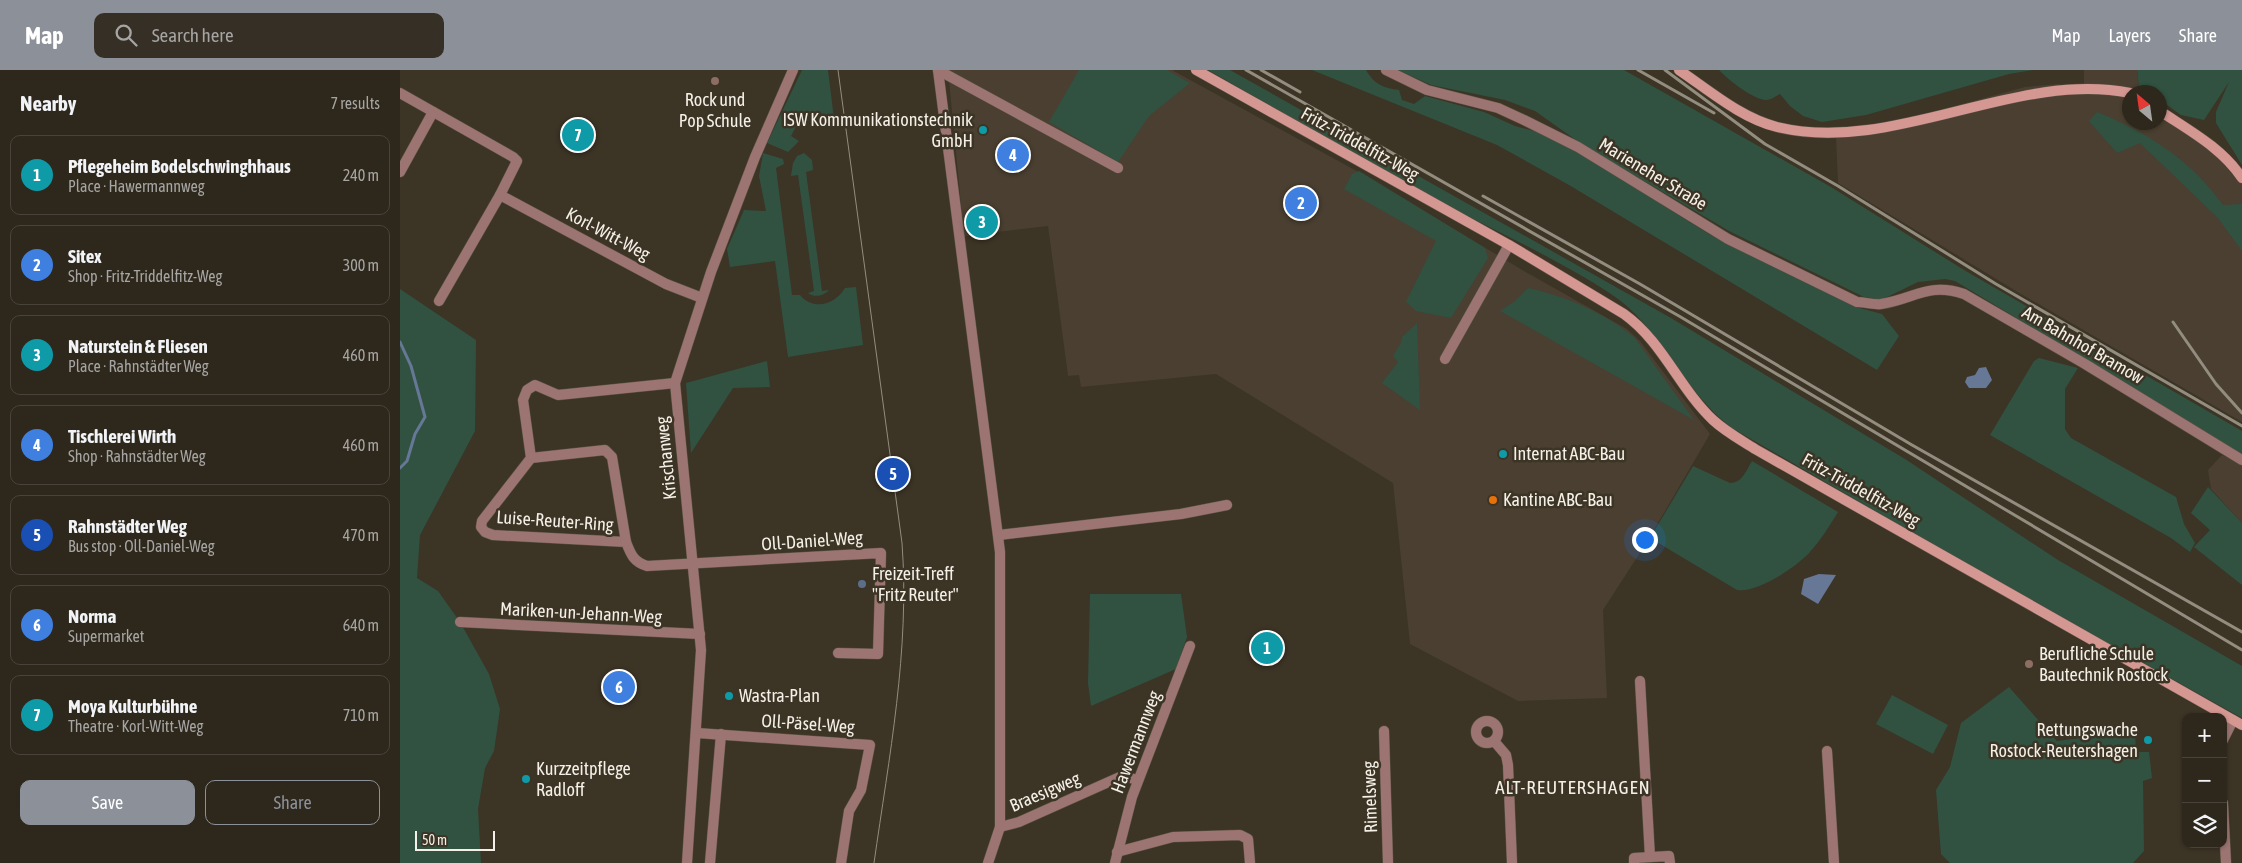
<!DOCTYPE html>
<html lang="en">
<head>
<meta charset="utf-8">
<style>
  body { margin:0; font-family:"Asap Condensed",sans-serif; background:#352f25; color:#f1f3f6 }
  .controls { position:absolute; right:15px; bottom:15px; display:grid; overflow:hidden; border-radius:10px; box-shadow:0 1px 4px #0004 }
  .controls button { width:45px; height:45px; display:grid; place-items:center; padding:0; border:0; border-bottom:1px solid #48443b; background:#2d271c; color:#f1f3f6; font:25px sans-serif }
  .compass { position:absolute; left:1722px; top:15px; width:45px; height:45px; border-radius:50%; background:#2d271c; box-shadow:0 1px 4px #0004; rotate:331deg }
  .scale { position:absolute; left:15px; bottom:12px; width:80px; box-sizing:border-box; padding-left:5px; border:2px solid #f5f0e7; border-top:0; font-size:14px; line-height:18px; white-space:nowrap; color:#f5f0e7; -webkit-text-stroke:4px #3c3425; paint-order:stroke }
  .you { position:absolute; left:1244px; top:469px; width:18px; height:18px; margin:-12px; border:4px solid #fff; border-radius:50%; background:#1a73e8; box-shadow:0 0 0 8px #1a73e833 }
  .badge { display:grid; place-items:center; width:32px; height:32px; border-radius:50%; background:#8c9099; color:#fff; font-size:16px; font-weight:700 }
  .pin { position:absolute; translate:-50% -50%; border:2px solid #fff; box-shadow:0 1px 5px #0006 }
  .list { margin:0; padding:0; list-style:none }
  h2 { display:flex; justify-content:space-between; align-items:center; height:65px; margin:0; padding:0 20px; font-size:21px }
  h2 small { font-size:16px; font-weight:400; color:#a7a5a3 }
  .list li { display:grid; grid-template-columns:32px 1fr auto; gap:15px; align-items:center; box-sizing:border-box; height:80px; margin:0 10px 10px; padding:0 10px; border:1px solid #48443b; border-radius:10px }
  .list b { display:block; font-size:19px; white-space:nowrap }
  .list p { margin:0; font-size:16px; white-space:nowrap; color:#a7a5a3 }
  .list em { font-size:16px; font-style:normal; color:#a7a5a3 }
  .actions { display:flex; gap:10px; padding:15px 20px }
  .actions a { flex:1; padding:11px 0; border:1px solid #8c9099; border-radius:10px; text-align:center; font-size:18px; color:#8c9099 }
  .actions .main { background:#8c9099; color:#fff }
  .icon { flex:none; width:28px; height:28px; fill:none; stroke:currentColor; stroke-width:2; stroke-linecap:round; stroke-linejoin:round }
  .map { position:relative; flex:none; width:1842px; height:793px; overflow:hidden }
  header { display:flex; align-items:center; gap:30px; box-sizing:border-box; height:70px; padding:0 25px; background:#8c9099; color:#fff }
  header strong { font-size:24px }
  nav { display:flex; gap:28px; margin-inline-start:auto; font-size:18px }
  .search { width:350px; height:45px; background:#352f25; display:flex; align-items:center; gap:12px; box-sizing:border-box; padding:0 18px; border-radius:10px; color:#a7a5a3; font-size:19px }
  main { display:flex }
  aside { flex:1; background:#2d271c }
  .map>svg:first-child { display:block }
</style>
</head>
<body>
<header>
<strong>Map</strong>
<div class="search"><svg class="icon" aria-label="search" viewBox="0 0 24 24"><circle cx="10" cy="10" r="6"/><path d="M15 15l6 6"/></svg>Search here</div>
<nav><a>Map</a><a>Layers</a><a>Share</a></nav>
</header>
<main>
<aside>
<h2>Nearby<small>7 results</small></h2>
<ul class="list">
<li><span class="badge" style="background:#0f9aa8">1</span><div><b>Pflegeheim Bodelschwinghhaus</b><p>Place · Hawermannweg</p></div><em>240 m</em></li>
<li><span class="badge" style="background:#3f7fe0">2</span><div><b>Sitex</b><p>Shop · Fritz-Triddelfitz-Weg</p></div><em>300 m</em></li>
<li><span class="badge" style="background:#0f9aa8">3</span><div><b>Naturstein &amp; Fliesen</b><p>Place · Rahnstädter Weg</p></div><em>460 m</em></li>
<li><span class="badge" style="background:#3f7fe0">4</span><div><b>Tischlerei Wirth</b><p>Shop · Rahnstädter Weg</p></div><em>460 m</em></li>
<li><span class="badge" style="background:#1a4fb4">5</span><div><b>Rahnstädter Weg</b><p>Bus stop · Oll-Daniel-Weg</p></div><em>470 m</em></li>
<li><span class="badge" style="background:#3f7fe0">6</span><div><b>Norma</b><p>Supermarket</p></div><em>640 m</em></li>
<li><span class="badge" style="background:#0f9aa8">7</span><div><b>Moya Kulturbühne</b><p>Theatre · Korl-Witt-Weg</p></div><em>710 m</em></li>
</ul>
<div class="actions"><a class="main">Save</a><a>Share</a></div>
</aside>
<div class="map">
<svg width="1842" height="793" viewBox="0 0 1842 793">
  <rect width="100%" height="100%" fill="#3c3425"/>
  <!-- commercial -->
  <g fill="#4a3f30">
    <polygon points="548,0 772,0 964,105 1124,201 1227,259 1240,271 1310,364 1247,472 1203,540 1207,628 1118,631 1010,574 993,413 816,304 681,317 679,305 668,306 648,156 564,166"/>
    <polygon points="1684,0 1737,0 1739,16 1736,22 1730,22 1730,52 1760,52 1760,41 1810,74 1842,108 1842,352 1616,221 1438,113 1436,68 1625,17 1658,14 1684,20"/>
    <polygon points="1822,385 1842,394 1842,453 1811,419 1808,400"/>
  </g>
  <!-- green -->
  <g fill="#315241">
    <polygon points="402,0 428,0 434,49 422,49 419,43 411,44 409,51 405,54 399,51 391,66 399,71 388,82 367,73"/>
    <polygon points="679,0 767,0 790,13 749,46 718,92 649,52"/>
    <path d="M808 0H830L1271 248 1505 389 1658 490 1842 596V648L1586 505 1332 358C1282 321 1262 256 1208 222 1157 189 1096 161 1042 133 962 91 886 44 808 0Z"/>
    <path d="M912 0H966C974 14 983 18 999 20L1002 30 1014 34 1025 26 1084 42 1115 56 1134 61 1174 80 1309 164 1348 182 1456 237 1482 244 1499 266 1477 300 1169 115 1097 75Z"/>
    <polygon points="998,0 1224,0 1431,117 1564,200 1842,361 1842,384 1555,211 1545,209 1518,212 1481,230 1464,227 1329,161 1183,75 1135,41 1105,30 1031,15"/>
    <path d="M1319 0H1633L1609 4 1466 45 1422 52 1403 46 1390 36 1380 24C1376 26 1371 30 1366 30 1354 30 1327 9 1319 0Z"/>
    <polygon points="1737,0 1842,0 1842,95 1816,53 1816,42 1829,12 1804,50 1781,45 1760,30 1760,22 1748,22 1739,16"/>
    <path d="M1697 42C1747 62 1792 91 1823 135L1842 134V181L1818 148 1740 73 1717 83 1689 51Z"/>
    <path d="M363 83 383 89 384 94 376 98 392 225H400C413 241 435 235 445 218L456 217 463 275 388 287 375 191 330 197 327 179 344 140 366 141 359 106Z"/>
    <path d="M404 83 412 90 413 100 406 102 422 221 429 220C424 226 415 228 408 223L414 221 398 105 391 106 393 93 397 86Z"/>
    <polygon points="959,101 1085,178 1088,188 1051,248 1016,241 1006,232 1036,171 944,119 952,104"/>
    <path d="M1128 218C1165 226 1206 243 1235 268L1294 350 1100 241 1115 231Z"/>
    <polygon points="0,219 76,270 75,361 20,465 17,508 38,521 60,552 89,604 100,639 94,681 85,698 78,739 81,793 0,793"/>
    <polygon points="1017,253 1020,340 982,313 998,292 993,286 1001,273 1002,267"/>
    <polygon points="1639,288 1678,298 1665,319 1665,359 1671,368 1776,427 1784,454 1795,473 1790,482 1771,468 1590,365 1634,291"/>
    <polygon points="367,291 370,317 333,318 291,383 286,313"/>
    <path d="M1352 391 1438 442C1429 457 1420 471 1409 483 1395 498 1357 523 1337 520L1250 468 1293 396 1330 413C1342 413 1346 401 1352 391Z"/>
    <polygon points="1808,417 1842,453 1842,515 1794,477 1810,460 1791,443"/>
    <polygon points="690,524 781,524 787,567 776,599 691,636 688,613"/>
    <polygon points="1609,617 1657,671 1735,661 1736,682 1749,682 1752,708 1743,711 1744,781 1733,793 1550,793 1541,784 1536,720 1550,697 1561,653"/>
    <polygon points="1492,625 1548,655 1533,684 1476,654"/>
  </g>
  <!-- water -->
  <g fill="#677796">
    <polygon points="1586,297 1592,310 1586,318 1569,318 1565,312 1567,307 1575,305 1579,298"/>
    <polygon points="1419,504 1436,505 1418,534 1401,524 1404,509"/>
  </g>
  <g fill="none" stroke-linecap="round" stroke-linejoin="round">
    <!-- stream -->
    <polyline stroke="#677796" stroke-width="3" points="0,272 11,296 25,347 15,364 7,391 0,398"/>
    <!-- street casing -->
    <g stroke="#5a5244" stroke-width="11">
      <g id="street">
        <polyline points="538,0 600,482 600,757 588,793"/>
        <polyline points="538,0 718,98"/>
        <path d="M986 0 1027 20 1098 38 1124 50 1178 77 1328 169 1457 232C1465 232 1473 235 1481 234 1514 229 1528 212 1564 224L1685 294 1842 390"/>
        <polyline points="0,23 113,87 117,91 100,125 266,214 302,228"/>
        <polyline points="0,102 33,42"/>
        <polyline points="39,231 100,125"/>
        <polyline points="1045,289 1109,175"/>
        <path d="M275 313 158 325 135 315 127 320 123 330 131 388 82 451 81 457 85 462 93 465 226 472C231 485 234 492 247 496L481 483 478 584 438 583"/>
        <polyline points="131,388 205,380 212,387 226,472"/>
        <polyline points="599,465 781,444 827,435"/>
        <polyline points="60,552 300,564"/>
        <polyline points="1240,611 1250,787"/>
        <circle cx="1087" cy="662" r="11"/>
        <polyline points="984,661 988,793"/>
        <polyline points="297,663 470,675 461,720 449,741 441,793"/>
        <polyline points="1823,670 1833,650"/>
        <polyline points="1094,671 1106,685 1108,695 1112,793"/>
        <polyline points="1427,681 1434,793"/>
        <polyline points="1823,733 1826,793"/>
        <polyline points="600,757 619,752 722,706 738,710"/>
        <polyline points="717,782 773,767 840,765 848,769 850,793"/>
        <polyline points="287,793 301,580 275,313 311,202 355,87 393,0"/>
        <polyline points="310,793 321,664"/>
        <polyline points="715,793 732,727 790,576"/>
        <polyline points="1234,793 1234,788 1269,786 1270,793"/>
      </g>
    </g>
    <!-- secondary casing -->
    <g stroke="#5a5244" stroke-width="11">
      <g id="secondary">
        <path d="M796 0 1109 175 1224 244C1263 272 1279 318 1313 350 1326 362 1341 370 1355 379L1842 655"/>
        <path d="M1279 0C1310 21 1341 48 1377 57 1494 85 1615 0 1730 23"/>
        <path d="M1760 41C1790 61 1822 78 1842 108"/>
      </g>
    </g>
    <!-- street -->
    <use href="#street" stroke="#9c7471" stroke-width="10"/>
    <!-- secondary -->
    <use href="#secondary" stroke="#d59792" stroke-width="10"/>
    <!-- tram -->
    <path stroke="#938d80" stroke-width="1" d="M438 0 502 473C510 580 489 687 474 793"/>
    <!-- rail -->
    <g stroke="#938d80" stroke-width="3">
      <polyline points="846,0 1279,246 1842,580"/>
      <polyline points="861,0 900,22"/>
      <polyline points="1238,0 1314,43"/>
      <polyline points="1265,0 1365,74 1438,116 1596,214 1842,356"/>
      <polyline points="1083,126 1240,214 1512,375 1842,562"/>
      <polyline points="1773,252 1816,314 1842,343"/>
    </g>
  </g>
  <!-- markers -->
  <g fill="#8d6e63" stroke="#3c3425" stroke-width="2">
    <circle cx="315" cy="11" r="5"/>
    <circle cx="1629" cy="594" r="5"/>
  </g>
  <g fill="#0f9aa8" stroke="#3c3425" stroke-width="2">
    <circle cx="583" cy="60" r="5"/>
    <circle cx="1103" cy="384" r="5"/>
    <circle cx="329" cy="626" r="5"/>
    <circle cx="1748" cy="670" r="5"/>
    <circle cx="126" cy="709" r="5"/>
  </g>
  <circle fill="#e8710a" stroke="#3c3425" stroke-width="2" cx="1093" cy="430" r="5"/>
  <circle fill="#5c6f8a" stroke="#3c3425" stroke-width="2" cx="462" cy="514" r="5"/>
  <g text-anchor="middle" stroke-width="5" stroke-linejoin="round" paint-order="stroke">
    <!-- poi labels -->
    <g font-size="18" fill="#f5f0e7" stroke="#3c3425" text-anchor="start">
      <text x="315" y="36" text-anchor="middle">Rock und<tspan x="315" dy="21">Pop Schule</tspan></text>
      <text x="573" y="56" text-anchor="end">ISW Kommunikationstechnik<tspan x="573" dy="21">GmbH</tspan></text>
      <text x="1113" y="390">Internat ABC-Bau</text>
      <text x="1103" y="436">Kantine ABC-Bau</text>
      <text x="472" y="510">Freizeit-Treff<tspan x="472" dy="21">"Fritz Reuter"</tspan></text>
      <text x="1639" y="590">Berufliche Schule<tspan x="1639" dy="21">Bautechnik Rostock</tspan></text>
      <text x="339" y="632">Wastra-Plan</text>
      <text x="1738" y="666" text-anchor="end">Rettungswache<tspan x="1738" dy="21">Rostock-Reutershagen</tspan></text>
      <text x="136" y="705">Kurzzeitpflege<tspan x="136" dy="21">Radloff</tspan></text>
    </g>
    <!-- street labels -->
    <g font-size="18" fill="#f5f0e7" stroke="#3c3425">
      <text transform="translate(960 74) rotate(29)" y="6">Fritz-Triddelfitz-Weg</text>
      <text transform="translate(1253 104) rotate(31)" y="6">Marieneher Straße</text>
      <text transform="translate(208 164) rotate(28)" y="6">Korl-Witt-Weg</text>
      <text transform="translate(1683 275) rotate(30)" y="6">Am Bahnhof Bramow</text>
      <text transform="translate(266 388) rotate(-96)" y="6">Krischanweg</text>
      <text transform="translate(1461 420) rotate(29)" y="6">Fritz-Triddelfitz-Weg</text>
      <text transform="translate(155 451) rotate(4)" y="6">Luise-Reuter-Ring</text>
      <text transform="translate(412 471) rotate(-4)" y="6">Oll-Daniel-Weg</text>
      <text transform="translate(181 543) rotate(3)" y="6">Mariken-un-Jehann-Weg</text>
      <text transform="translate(408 654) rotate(4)" y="6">Oll-Päsel-Weg</text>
      <text transform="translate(736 672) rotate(-69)" y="6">Hawermannweg</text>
      <text transform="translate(645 722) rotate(-23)" y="6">Braesigweg</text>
      <text transform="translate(970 727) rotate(-92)" y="6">Rimelsweg</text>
    </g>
    <!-- neighbourhood labels -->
    <g font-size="19" letter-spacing="1" fill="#f5f0e7" stroke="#3c3425">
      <text x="1173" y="724">ALT-REUTERSHAGEN</text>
    </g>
  </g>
</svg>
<div class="controls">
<button>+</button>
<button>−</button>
<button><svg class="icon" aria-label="layers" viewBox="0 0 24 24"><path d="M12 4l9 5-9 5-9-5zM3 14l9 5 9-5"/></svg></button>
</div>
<svg class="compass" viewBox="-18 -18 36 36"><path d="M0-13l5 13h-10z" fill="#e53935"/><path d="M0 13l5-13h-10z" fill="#a7a5a3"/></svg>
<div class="scale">50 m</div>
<div class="you"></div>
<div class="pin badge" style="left:867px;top:578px;background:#0f9aa8">1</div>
<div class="pin badge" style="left:901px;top:133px;background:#3f7fe0">2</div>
<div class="pin badge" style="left:582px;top:152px;background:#0f9aa8">3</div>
<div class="pin badge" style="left:613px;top:85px;background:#3f7fe0">4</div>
<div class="pin badge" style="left:493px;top:404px;background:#1a4fb4">5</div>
<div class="pin badge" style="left:219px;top:617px;background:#3f7fe0">6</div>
<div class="pin badge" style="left:178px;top:65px;background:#0f9aa8">7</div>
</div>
</main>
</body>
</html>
